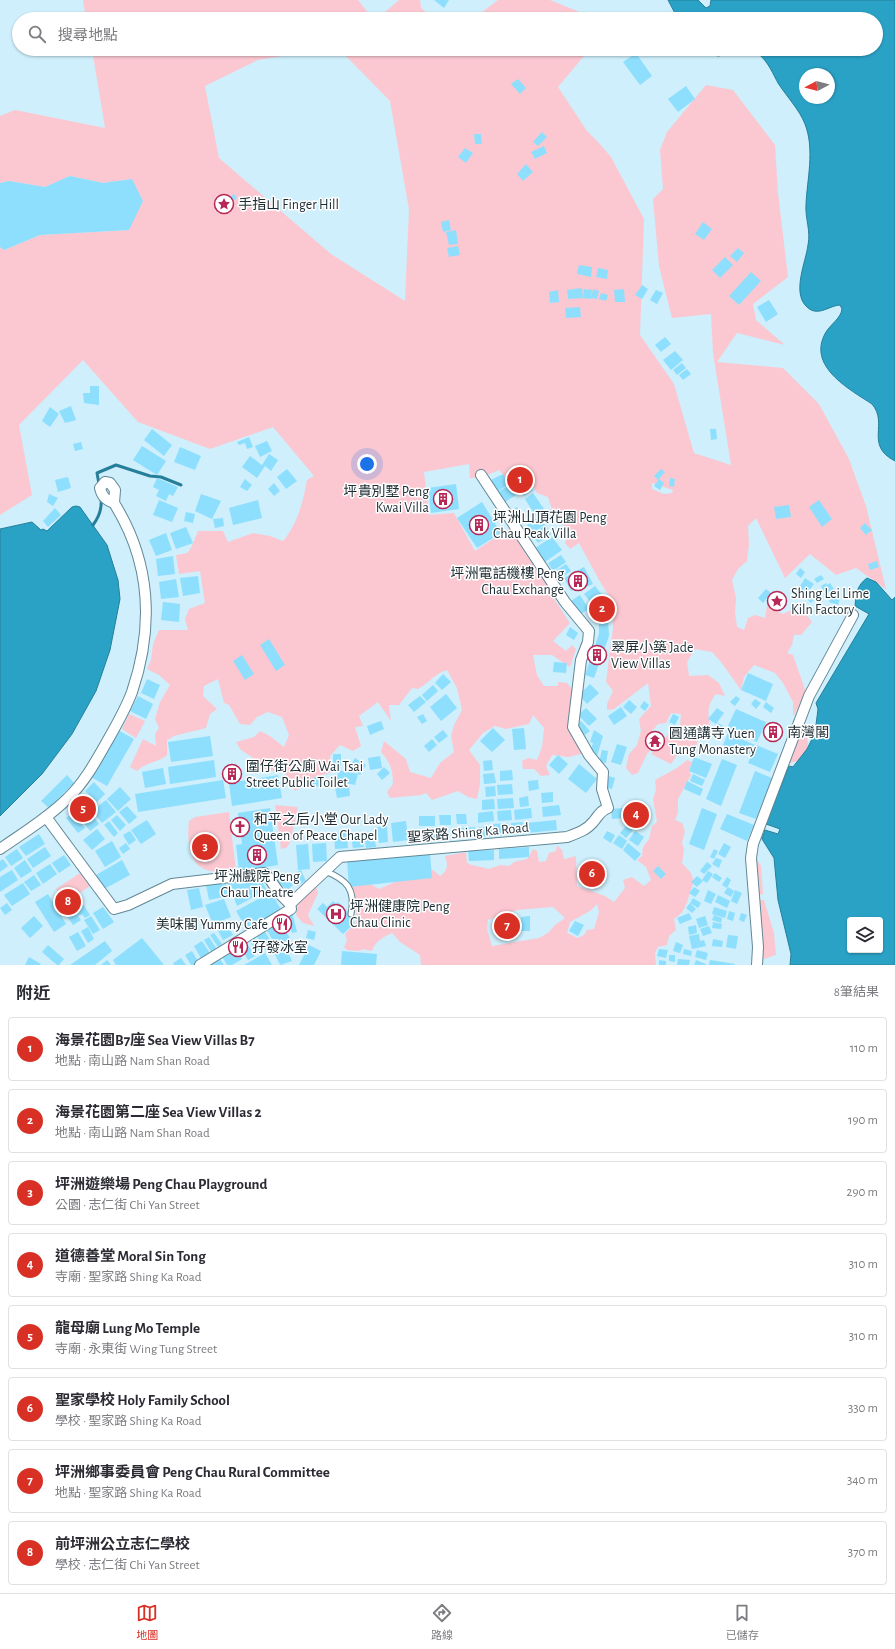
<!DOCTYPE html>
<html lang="zh-TW">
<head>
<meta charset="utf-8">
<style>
  body { margin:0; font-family:"Alegreya Sans","Noto Sans TC",sans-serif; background:#f7f7f7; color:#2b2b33 }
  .controls { position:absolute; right:12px; bottom:12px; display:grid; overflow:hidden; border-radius:4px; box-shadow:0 1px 3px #0004 }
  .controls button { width:36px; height:36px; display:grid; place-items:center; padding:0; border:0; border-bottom:1px solid #e1e1e2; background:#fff; color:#2b2b33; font:20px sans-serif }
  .compass { position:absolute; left:799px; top:68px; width:36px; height:36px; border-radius:50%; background:#fff; box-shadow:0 1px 3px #0004; rotate:263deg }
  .you { position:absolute; left:367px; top:464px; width:14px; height:14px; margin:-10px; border:3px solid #fff; border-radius:50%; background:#1a73e8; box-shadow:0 0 0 6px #1a73e833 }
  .badge { display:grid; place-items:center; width:26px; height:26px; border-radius:50%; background:#d93025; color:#fff; font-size:13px; font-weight:700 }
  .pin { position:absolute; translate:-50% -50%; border:2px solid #fff; box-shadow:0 1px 4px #0006 }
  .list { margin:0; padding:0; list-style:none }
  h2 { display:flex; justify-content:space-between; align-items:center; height:52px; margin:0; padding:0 16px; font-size:17px }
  h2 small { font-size:13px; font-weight:400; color:#7c7c81 }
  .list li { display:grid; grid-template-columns:26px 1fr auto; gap:12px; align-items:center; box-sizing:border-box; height:64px; margin:0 8px 8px; padding:0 8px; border:1px solid #e1e1e2; border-radius:4px }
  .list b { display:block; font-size:15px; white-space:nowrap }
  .list p { margin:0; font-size:13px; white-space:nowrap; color:#7c7c81 }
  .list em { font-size:13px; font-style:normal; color:#7c7c81 }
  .icon { flex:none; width:22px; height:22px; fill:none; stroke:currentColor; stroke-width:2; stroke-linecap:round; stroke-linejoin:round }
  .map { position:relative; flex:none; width:895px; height:965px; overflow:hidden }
  .search { position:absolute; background:#fff; box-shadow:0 1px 3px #0004; left:12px; right:12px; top:12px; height:44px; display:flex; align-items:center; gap:10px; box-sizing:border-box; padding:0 14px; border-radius:22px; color:#7c7c81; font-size:15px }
  .sheet { height:628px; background:#fff }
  nav { display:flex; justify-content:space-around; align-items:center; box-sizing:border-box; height:56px; border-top:1px solid #e1e1e2; background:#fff; font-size:11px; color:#7c7c81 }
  nav a { display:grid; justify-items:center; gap:2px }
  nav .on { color:#d93025 }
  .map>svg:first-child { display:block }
</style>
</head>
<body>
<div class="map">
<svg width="895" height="965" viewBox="0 0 895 965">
  <rect width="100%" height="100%" fill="#ceeffb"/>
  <!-- green -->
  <g fill="#fbc8d1" fill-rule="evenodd">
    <polygon points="83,0 358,0 373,19 86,19"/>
    <polygon points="399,0 420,0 421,8 433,19 377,19"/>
    <polygon points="498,0 550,0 582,13 587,19 473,19"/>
    <path d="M92 49H326L258 60 205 86 219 158 331 254 405 301 409 209 390 101 339 49H618L622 53 584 56 558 87 587 131 599 143 611 157 644 219 640 335 674 384 694 453 731 465 713 353 711 314 672 318 659 266 653 199 663 189 660 150 667 132 706 85 733 90 775 145 778 193 788 277 753 304 756 320 785 345 737 333 717 362 783 368 819 404 849 459 866 506 886 589 856 568 836 575 810 554 785 578 756 518 748 526 749 544 747 561 738 569 732 580 736 598 735 612 737 627 744 630 748 618 755 615 765 618 767 606 783 614 796 608 805 613 812 622 801 635H794L792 645 787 653 793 655 807 695 793 716V702L783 683 775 673 754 665 744 677 741 690 721 662 712 652 695 649 687 662 689 676 708 675 719 683 725 696 716 694C708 704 707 712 710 725L699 736 695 750 677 755 671 764 651 754 667 736 672 727 680 726 681 714 671 713 666 723 658 724 650 734 654 747 647 754 638 773 632 775 626 768 629 754 637 745 641 731 639 719 651 706 648 683 614 709 607 710V704L613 691 606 682 613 628 612 601 599 580 579 543 570 549 565 543 570 529C556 524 552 510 548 497L537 493 526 475 515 473 505 477 499 470 480 478H470L469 464 424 472 429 515 454 513 475 551 508 529 515 530 550 585 553 597 570 623 553 641 566 651 572 645 576 649 570 667 552 655H533L537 675 544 686H558V682L567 683 575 692 572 706 588 752 569 757 552 755 546 766 550 775 541 776 534 769H523L522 761 528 758 537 760 542 747 544 728 533 715 529 724 506 729 495 726 483 733 469 750 480 765V784L477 799 468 797 458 791 432 800 426 793 421 795 390 798 387 792 393 784C393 770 390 762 381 752L384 741 406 759 410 772 431 778 440 763 454 752 451 736 454 725 462 710 457 688 447 670C435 673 429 683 418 689L412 688 399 705H389L391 721 378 702 359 716 363 726 355 727 361 746 353 751 340 745 330 756 332 772 307 780 302 787 295 791 284 771 255 770 253 758 241 750 236 742 254 737 260 731 270 736 284 747 289 735 282 717 268 712 257 717 250 725 240 724 229 705 224 703 218 679 204 686 203 696 217 709 210 714 206 728 174 736 167 740V755C158 763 146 762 137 771L130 767 143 739 156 746 155 734 159 728 155 719 160 702 170 685 159 675 147 669 151 660 153 644 159 630H188L185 619 189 609 205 603 200 571 179 574 176 555 187 553 191 548 198 531H223L228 542 253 533 270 536 283 541C298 523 303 502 307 480L314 476 273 427 210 449 138 422 83 360 19 425 32 495 0 515V247L4 250 40 235 129 230 132 179 103 183 70 176 45 187 9 181 0 183V116L15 110 105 128ZM652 483 673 490 672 493 664 494 652 489Z"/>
    <polygon points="129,714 145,721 136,738 122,729"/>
    <polygon points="802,733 806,735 808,743 806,755 798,761 790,763 788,756 797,735"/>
    <path d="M687 760 692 762 689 770 691 775 678 799V813L675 820 682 823 685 831 682 843 684 850 682 863 691 873 694 882C687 896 689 910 674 919L676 930 669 936 667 945 658 947 655 953 656 965H421L420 955 400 942 392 933C384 937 375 941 372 951L362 949 360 951 347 950 344 947 347 941 345 934C348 930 354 926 356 922 358 917 354 893 352 886L370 884 379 889 420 871 433 870 440 876C448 871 448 865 445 856L466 852 467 863C475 867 481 866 488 869L501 865 509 866 514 862 527 859 533 849 537 851 539 862 546 861 549 853 556 851 557 845 562 850 564 859 576 856 577 886 605 896 614 902 625 888 623 880 632 877 644 886 651 880 646 867 637 860 642 856 643 847 649 839 652 826 657 822 653 799 656 790 655 780 677 768ZM597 904 599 912 594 929 587 930 584 935 578 938 567 933 570 922 590 911ZM553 907 565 918 555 925 548 933 539 938 492 946 487 929 488 920 517 910Z"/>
    <polygon points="275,805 298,807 290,843 286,848 281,849"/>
    <path d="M229 812 236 871C227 872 216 873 207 870 188 865 187 837 189 821L195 817Z"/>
    <polygon points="756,858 761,866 763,894 759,895"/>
    <polygon points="80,873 90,886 65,903 56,889"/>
    <polygon points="316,886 318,893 308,915 314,926 303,923 296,915 298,904"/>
    <path d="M759 900H764L774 933 776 955 761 960C764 939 760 922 759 900Z"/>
  </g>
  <!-- water -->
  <g fill="#2aa2c6" stroke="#267f9a" fill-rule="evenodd">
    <path d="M668 0H698L706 8 710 6 711 0H895V461C864 445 889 424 872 404 849 389 806 366 826 332 831 324 841 318 842 309L840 305C828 306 817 318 806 306 792 292 806 261 808 245 811 231 805 218 806 205 807 179 815 150 805 124 799 109 787 97 778 83 771 70 764 52 747 49H876V19H678ZM805 74H829V98H805Z"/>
    <polygon points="709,49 734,49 719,56 706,54"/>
    <polygon points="76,506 80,507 107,545 118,580 120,599 110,650 96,691 72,734 42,774 0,816 0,529 32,522 41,530 43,529 47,531 72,507"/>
    <path d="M867 578 876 582 892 600 895 597V965H790L791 954 778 900 774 858 762 839 765 830 778 834 780 829 766 824 789 766 793 767 807 749 815 733 818 709 816 703 869 614 855 606C856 594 857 585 867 578ZM850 920H880V950H850Z"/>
  </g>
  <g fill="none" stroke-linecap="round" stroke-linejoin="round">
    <!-- stream -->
    <g stroke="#267f9a" stroke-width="3">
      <polyline points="99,484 97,473 116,465 150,476 161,477 181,485"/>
      <path d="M93 525C99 517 102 508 101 499"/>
    </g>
  </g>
  <!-- building -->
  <g fill="#8ddffd">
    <polygon points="434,0 449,0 444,8"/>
    <polygon points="636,53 652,76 640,85 623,62"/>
    <polygon points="518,79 526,88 520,94 511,84"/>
    <polygon points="686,86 695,99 678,112 668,99"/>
    <polygon points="542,132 547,137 538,146 533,142"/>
    <polygon points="474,134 481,134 482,144 475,144"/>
    <polygon points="544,146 547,153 535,159 531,152"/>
    <polygon points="465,148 473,153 466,163 458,157"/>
    <polygon points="526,164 533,172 523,181 517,174"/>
    <polygon points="70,176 103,183 132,179 143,201 129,230 40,235 4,250 0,247 0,183 9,181 45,187"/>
    <polygon points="234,194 237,198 233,201 230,197"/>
    <polygon points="449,220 451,230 443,232 441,222"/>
    <polygon points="703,222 712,229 704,240 695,234"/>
    <polygon points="456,230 458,244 449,245 446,232"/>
    <polygon points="458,246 460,255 449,257 447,248"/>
    <polygon points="738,248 744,253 737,262 730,256"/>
    <polygon points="725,257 733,265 720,278 712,270"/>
    <polygon points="579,265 592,267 591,277 577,274"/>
    <polygon points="598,268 608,270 607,279 596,277"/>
    <polygon points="751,272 761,281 739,305 729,296"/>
    <polygon points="642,285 648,289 642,299 635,295"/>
    <polygon points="582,288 583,298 568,299 567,290"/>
    <polygon points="584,289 592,290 591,299 583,298"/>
    <polygon points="593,289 599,291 597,299 591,298"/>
    <polygon points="624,289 625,302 615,302 614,290"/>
    <polygon points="558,290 559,302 550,303 549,292"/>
    <polygon points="656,290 663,293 657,304 650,300"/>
    <polygon points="601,293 608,295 606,301 599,299"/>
    <polygon points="769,300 778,314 766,322 757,307"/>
    <polygon points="580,307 581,317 566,318 565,308"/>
    <polygon points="665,337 671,344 661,352 655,345"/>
    <polygon points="675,351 683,360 671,370 663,360"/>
    <polygon points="682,363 686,368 677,375 673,370"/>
    <polygon points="687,369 691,374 683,380 679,375"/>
    <polygon points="90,386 99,386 99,405 84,403 83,393 90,393"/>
    <polygon points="71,406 76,420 65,423 59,411"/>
    <polygon points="50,407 59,414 50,427 42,421"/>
    <polygon points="152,429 172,445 164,456 144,440"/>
    <polygon points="710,429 716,429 717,439 711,440"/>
    <polygon points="249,437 253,447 247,449 245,443 239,445 237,442"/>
    <polygon points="267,441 272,451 260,457 255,446"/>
    <polygon points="81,442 83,449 75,451 73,444"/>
    <polygon points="142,446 166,461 157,475 133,460"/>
    <polygon points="180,447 201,456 195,470 174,462"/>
    <polygon points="269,454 278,460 271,471 265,466 257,478 242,467 250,456 262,465"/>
    <polygon points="287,469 297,481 286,489 277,477"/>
    <polygon points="661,469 665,472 658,480 654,476"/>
    <polygon points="522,473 527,481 518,487 513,479"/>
    <polygon points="503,474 509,484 498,491 491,480"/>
    <polygon points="68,477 71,488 58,492 55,480"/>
    <polygon points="157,478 178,487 173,496 169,494 166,501 156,496 159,490 153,487"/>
    <polygon points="670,478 675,479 674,487 669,486"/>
    <polygon points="245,479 252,485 247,491 240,487"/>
    <polygon points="659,479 664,483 660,490 654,486"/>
    <polygon points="528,482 533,490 524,496 519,488"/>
    <polygon points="274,483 280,491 274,496 268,489"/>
    <polygon points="456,484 459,509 431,513 428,488"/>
    <polygon points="509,485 516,495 505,502 498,492"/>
    <polygon points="533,493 544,509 535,515 525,499"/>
    <polygon points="49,494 58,498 53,506 47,502"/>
    <polygon points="201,494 221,501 212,519 195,511"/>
    <polygon points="159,500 178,508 172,522 153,515"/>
    <polygon points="258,500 262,518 233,525 229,508"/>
    <polygon points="819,500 832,519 822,527 809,507"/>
    <polygon points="482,502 501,533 477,548 457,518"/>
    <polygon points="789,505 791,517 776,519 774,507"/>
    <polygon points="517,507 522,514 515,519 510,511"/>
    <polygon points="55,508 61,515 48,527 43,521"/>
    <polygon points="186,512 195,514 193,523 184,521"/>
    <polygon points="540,516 545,525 532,533 527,525"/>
    <polygon points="223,518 224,526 215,528 213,519"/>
    <polygon points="865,523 872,530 866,535 860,528"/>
    <polygon points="546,525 551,534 538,543 532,534"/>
    <polygon points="186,527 193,543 176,549 170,533"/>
    <polygon points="166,533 172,550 156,556 149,540"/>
    <polygon points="552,537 562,550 545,562 535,548"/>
    <polygon points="561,555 566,562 553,571 548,563"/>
    <polygon points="173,556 175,574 158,576 156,559"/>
    <polygon points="877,561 879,567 870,570 868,564"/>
    <polygon points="566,564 571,571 559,579 554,572"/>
    <polygon points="584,567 593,584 582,589 581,586 571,591 564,578"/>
    <polygon points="800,568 805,572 801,578 796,574"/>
    <polygon points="821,575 824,579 817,583 814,579"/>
    <polygon points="198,576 200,593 183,596 180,578"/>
    <polygon points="805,578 814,584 807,594 799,588"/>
    <polygon points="176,579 179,597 161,599 159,582"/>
    <polygon points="826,583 827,585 830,583 834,589 825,594 821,586"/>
    <polygon points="595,586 603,596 592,604 584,594"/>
    <polygon points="766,589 771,593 763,603 758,598"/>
    <polygon points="776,593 786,600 779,610 769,604"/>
    <polygon points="580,595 589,609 579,615 571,601"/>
    <polygon points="831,595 840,598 838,605 829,602"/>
    <polygon points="809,596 814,600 811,603 807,599"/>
    <polygon points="604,600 611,610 600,617 593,607"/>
    <polygon points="163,602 180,604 179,622 161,620"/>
    <polygon points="608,619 609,636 594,678 585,675 599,634 599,620"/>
    <polygon points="570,627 578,633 574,640 566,635"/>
    <polygon points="269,639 285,665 276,671 260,645"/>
    <polygon points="242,655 254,674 245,680 233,661"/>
    <polygon points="554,662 567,663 566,673 553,672"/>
    <polygon points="748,673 773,684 766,701 741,690"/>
    <polygon points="443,674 451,682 442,690 435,683"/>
    <polygon points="147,679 160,685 154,699 141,693"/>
    <polygon points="590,684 599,693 587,704 579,695"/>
    <polygon points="433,685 438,691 427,701 422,695"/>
    <polygon points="446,694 457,708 441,721 430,707"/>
    <polygon points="138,696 153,704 146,719 130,711"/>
    <polygon points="420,696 426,702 414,712 408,705"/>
    <polygon points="736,696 740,699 735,706 730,702"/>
    <polygon points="755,699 761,703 756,709 751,704"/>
    <polygon points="629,700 637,707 631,714 623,707"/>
    <polygon points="644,701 649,705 645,711 640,707"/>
    <polygon points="766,702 774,708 771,713 763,707"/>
    <polygon points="621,707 627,716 614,725 608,716"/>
    <polygon points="586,708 597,719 589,726 578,715"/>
    <polygon points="717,708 724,713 716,724 708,719"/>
    <polygon points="736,709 766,722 757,742 727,728"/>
    <polygon points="423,714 427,721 422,724 417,717"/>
    <polygon points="673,714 679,717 675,725 669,722"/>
    <polygon points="381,721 384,729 370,735 367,726"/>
    <polygon points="581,721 590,731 585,735 576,726"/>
    <polygon points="772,722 780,725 773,741 766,739"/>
    <polygon points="718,723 725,727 719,737 713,734"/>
    <polygon points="493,728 505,740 492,752 480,741"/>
    <polygon points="524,728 526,749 514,750 512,729"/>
    <polygon points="118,730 134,739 107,786 91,777"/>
    <polygon points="443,730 448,736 439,743 434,737"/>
    <polygon points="594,730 603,736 597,756 590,753 593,743 590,742"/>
    <polygon points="728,733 755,745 750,757 723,745"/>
    <polygon points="210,736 213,756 171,762 168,742"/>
    <polygon points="432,739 437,745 429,752 424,746"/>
    <polygon points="617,744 627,747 621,765 611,762"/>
    <polygon points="756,745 778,754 770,772 748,763"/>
    <polygon points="602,750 608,751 606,763 599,762"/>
    <rect x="333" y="754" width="8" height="11"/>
    <polygon points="558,755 568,764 559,774 549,765"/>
    <polygon points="380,756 382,768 370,770 368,758"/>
    <polygon points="694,757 712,764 706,778 689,771"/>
    <polygon points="355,758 366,765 360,775 349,768"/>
    <polygon points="722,759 737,765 721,806 706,799"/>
    <polygon points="214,760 216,777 170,784 168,767"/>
    <polygon points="492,760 493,770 484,771 483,761"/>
    <polygon points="579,764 597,779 586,793 568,779"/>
    <polygon points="384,767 390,773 382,780 377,774"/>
    <polygon points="163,768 166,784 145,788 142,772"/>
    <polygon points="239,769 240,776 226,778 224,772"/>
    <polygon points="339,770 358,774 355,785 336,781"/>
    <polygon points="512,770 513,780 500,781 500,771"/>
    <polygon points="755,771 772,778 756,819 739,813"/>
    <polygon points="494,773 496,783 484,784 483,774"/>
    <polygon points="693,774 705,780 702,786 690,781"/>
    <polygon points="67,775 74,783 49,808 41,801"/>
    <polygon points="278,775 282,798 232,806 229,783"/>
    <polygon points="609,776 615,778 612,789 606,788"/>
    <polygon points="313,777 318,778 317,780 322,781 322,787 312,786"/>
    <polygon points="223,780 226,798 138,812 135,794"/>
    <polygon points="538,780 539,789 529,791 528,781"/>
    <polygon points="687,781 703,789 700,796 684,789"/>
    <polygon points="94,782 105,794 97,802 85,791"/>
    <polygon points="512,784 513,794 498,795 497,785"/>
    <polygon points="349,786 350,796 337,798 335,788"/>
    <polygon points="495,786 496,796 486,797 485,787"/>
    <polygon points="120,787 131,799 118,811 107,799"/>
    <polygon points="553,792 553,802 542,803 541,793"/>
    <polygon points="528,796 529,806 520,807 519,798"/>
    <polygon points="513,798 514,808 498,809 497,799"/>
    <polygon points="84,799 92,807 82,819 73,811"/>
    <polygon points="494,799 495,809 482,810 482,800"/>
    <polygon points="106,800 116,812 102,823 92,811"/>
    <polygon points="633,801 646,825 638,829 625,806"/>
    <polygon points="559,805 561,815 543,817 542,807"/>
    <polygon points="127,806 137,817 129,824 119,812"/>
    <polygon points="270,808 278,865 239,871 236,845 242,844 238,813"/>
    <polygon points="531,808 532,818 515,820 514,810"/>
    <polygon points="623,808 624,818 612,819 611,809"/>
    <polygon points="702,808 717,814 704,850 689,844"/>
    <polygon points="511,810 512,820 498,821 497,811"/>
    <polygon points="493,811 494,821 478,823 478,813"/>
    <polygon points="73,813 85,828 78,833 66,818"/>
    <polygon points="456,814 466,814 467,824 457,824"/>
    <polygon points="727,814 754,825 747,841 720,829"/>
    <polygon points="92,815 99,824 90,831 83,822"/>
    <polygon points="117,815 126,825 120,831 111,820"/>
    <polygon points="439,815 451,815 451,825 440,825"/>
    <rect x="419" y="816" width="16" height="10"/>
    <polygon points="147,820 156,834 141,844 131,830"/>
    <polygon points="556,820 557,830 527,833 526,823"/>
    <polygon points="109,821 118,833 114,837 104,825"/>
    <polygon points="406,821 408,840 393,842 391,823"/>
    <polygon points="523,822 524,832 512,833 511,823"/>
    <polygon points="508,823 509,833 494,834 493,824"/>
    <polygon points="627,825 633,830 626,838 620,833"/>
    <polygon points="387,826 388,842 379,843 377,827"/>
    <polygon points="492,826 492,836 480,837 479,827"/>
    <polygon points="475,827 476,837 461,838 460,828"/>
    <polygon points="97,829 105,839 92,850 83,840"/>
    <polygon points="435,829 436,838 418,839 417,830"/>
    <polygon points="130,831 136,840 129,845 123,835"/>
    <polygon points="607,831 615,835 611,843 603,838"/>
    <polygon points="635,831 644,837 638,846 629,840"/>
    <polygon points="347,832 348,848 335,849 334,833"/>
    <polygon points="374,833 376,847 366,848 364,834"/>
    <polygon points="39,834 45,844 26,856 19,847"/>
    <polygon points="362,835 364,847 353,848 351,837"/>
    <polygon points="619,835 627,841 622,849 613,843"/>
    <polygon points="112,841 121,857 105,867 95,851"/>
    <polygon points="126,843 130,849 123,854 119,848"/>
    <polygon points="326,843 327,861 313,862 312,844"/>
    <polygon points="628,843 641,854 635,861 623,850"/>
    <polygon points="724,843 731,847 725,858 718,854"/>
    <polygon points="308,844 310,869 298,870 296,845"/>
    <polygon points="45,847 51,856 33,868 27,859"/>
    <polygon points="529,847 529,857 499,859 499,849"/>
    <polygon points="17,849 23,858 11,866 5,857"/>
    <polygon points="714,849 718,851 714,859 710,857"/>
    <polygon points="494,850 494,860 469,861 468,851"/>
    <polygon points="430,853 432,878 349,887 347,861"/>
    <polygon points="64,855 71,865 59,873 52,863"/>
    <polygon points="716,858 722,860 719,868 712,864"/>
    <polygon points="3,859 8,866 0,872 0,861"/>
    <polygon points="25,860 32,871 21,878 14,868"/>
    <polygon points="122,860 130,875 104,889 96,875"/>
    <polygon points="707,862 712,866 704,874 700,871"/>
    <polygon points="50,864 57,874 43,884 36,873"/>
    <polygon points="658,866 666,874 661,879 653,871"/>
    <polygon points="12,870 18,880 0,892 0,877"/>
    <polygon points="301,870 306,881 297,886 292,875"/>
    <polygon points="708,871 713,874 707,883 702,880"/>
    <polygon points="283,873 293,885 287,891 276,879"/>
    <polygon points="715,873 722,878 719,882 712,877"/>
    <polygon points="34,875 41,885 31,891 24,882"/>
    <polygon points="259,876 267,890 237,906 227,880"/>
    <polygon points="697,876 703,881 697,887 691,882"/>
    <polygon points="727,877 731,880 727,888 722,885"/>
    <polygon points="225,881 228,896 209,900 206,885"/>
    <polygon points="23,883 30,894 12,906 4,895"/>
    <polygon points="694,887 700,891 695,897 689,893"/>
    <polygon points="728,887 734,891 731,897 724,893"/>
    <polygon points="199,888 203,907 191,910 187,890"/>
    <polygon points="708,890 716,894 711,904 704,901"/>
    <polygon points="735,890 742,893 737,904 731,901"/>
    <polygon points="271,892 282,911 247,930 236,911"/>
    <polygon points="48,894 66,924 54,932 35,902"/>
    <polygon points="718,895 730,901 727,908 715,902"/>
    <polygon points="79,898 90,915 85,918 82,914 78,916 81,920 73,925 62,909"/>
    <polygon points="693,898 701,903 698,908 690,903"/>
    <polygon points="224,899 231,917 213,924 205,905"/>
    <polygon points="333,901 336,904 338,902 355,919 353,921 355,923 343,934 317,909 323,903 327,907"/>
    <polygon points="7,903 12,910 5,915 0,908"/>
    <polygon points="690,903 696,909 692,913 686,908"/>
    <polygon points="103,907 114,922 103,929 93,913"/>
    <polygon points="714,907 727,911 725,918 712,914"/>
    <polygon points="729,911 735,913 733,921 727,919"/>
    <polygon points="292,912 297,932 292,933 286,914"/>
    <polygon points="689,913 692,919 680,924 677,918"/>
    <polygon points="741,913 747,915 744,922 739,920"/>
    <polygon points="714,915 722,918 721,923 712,920"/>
    <polygon points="34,916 43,926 30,938 21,928"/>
    <polygon points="91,916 100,930 93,934 84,920"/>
    <polygon points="515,916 518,931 499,936 495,921"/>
    <polygon points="530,916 530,931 521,931 521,917"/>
    <polygon points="705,916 708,925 699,928 696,919"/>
    <polygon points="279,920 290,938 277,947 266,929"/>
    <polygon points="575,921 584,925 578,936 569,931"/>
    <polygon points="226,922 233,935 223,940 216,927"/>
    <polygon points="713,922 722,924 721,929 712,928"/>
    <polygon points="696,925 697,933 689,935 688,927"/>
    <polygon points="709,926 712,933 703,936 700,929"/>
    <polygon points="88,927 94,939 88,943 81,931"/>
    <polygon points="264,930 275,948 268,953 256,935"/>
    <polygon points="308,930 316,932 314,940 306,938"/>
    <polygon points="78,932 86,946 77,951 69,937"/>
    <polygon points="214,933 222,944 218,947 210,935"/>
    <polygon points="699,934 700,941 704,940 706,946 692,949 689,936"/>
    <polygon points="253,935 263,951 258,954 248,938"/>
    <polygon points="728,935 738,936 736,949 726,947"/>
    <polygon points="209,937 218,951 213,955 204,940"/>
    <polygon points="142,938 164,965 116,965 113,960"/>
    <polygon points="244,939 255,956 248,960 238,943"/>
    <polygon points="713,939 723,941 722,947 712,946"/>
    <polygon points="105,941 112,951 95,965 70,965"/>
    <polygon points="202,941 211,955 202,960 194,946"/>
    <polygon points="676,942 683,945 680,953 673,951"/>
    <polygon points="48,945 64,959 59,965 57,965 42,952"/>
    <polygon points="309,945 321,951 314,965 299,965"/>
    <polygon points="234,946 242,959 232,965 227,965 221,955"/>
    <polygon points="285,946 292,961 280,965 274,952"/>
    <polygon points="659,949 668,950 666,958 657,956"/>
    <polygon points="684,949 692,951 691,956 683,954"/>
    <polygon points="697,950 708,953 706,960 695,957"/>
    <polygon points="192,951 199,963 195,965 191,965 185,955"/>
    <polygon points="342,951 377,954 376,965 341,965"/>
    <polygon points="265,953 272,965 244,965"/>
    <polygon points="669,955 675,955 675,962 669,961"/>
    <polygon points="218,956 224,965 210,965 208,962"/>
    <polygon points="29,957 41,964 40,965 25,965"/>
    <polygon points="181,958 186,965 174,965 173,963"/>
    <polygon points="678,959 690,960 689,965 677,965"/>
    <polygon points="107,960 111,965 101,965"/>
    <polygon points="659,960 666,961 666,965 659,965"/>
    <polygon points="696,960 706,964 706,965 694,965"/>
    <polygon points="710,960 735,964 735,965 709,965"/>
  </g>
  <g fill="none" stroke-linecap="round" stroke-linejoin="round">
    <!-- lane casing -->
    <g stroke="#618795" stroke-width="7">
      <path id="lane" d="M325 871C347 880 356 889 351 914"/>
    </g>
    <!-- street casing -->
    <g stroke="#618795" stroke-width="12">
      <g id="street">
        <polyline points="46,817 114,909 128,905 172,884 264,873 269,878 280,894 290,904"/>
        <path d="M0 849C23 833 48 818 68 798 85 782 97 759 109 738 117 724 126 708 132 692 154 627 151 562 114 503 106 500 102 497 100 488L105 482 110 483 115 490 114 503"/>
        <path d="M290 904 340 857 567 837C578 833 587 830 594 821 599 815 600 811 608 808L602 789 603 772 589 755 573 727 581 660 588 642 589 631 565 602 481 475"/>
        <polyline points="200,965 291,909 290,904"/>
        <polyline points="757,965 758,947 751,858 753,844 809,696 853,615"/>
      </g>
    </g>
    <!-- lane -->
    <use href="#lane" stroke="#fff" stroke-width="5"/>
    <!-- street -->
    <use href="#street" stroke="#fff" stroke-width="10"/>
  </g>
  <!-- icons -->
  <defs>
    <g id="sight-ring" transform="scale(1)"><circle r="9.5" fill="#fff" stroke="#b72856" stroke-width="1.5"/><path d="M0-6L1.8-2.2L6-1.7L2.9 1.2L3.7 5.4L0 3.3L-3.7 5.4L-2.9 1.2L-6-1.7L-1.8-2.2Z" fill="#b72856"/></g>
    <g id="building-ring" transform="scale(1)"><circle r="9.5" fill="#fff" stroke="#b72856" stroke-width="1.5"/><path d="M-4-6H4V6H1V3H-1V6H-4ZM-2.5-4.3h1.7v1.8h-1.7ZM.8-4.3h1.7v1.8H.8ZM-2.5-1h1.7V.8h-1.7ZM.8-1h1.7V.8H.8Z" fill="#b72856"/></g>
    <g id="temple-ring" transform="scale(1)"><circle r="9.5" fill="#fff" stroke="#b72856" stroke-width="1.5"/><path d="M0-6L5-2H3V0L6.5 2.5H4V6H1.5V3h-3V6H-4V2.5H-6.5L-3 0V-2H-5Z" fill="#b72856"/></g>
    <g id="church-ring" transform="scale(1)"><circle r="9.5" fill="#fff" stroke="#b72856" stroke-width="1.5"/><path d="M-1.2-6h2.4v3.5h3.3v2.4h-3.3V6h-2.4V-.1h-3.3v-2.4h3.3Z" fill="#b72856"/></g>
    <g id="hospital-ring" transform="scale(1)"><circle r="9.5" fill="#fff" stroke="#b72856" stroke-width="1.5"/><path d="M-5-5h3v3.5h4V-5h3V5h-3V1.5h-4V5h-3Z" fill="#b72856"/></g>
    <g id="restaurant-ring" transform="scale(1)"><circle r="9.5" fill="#fff" stroke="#b72856" stroke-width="1.5"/><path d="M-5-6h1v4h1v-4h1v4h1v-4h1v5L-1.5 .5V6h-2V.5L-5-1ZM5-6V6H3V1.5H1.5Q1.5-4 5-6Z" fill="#b72856"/></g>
  </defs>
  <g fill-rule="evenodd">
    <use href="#sight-ring" x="224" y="204"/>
    <use href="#building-ring" x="443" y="499"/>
    <use href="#building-ring" x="479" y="525"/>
    <use href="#building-ring" x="578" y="581"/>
    <use href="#sight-ring" x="777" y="601"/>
    <use href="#building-ring" x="597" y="655"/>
    <use href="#building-ring" x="773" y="732"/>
    <use href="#temple-ring" x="655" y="741"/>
    <use href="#building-ring" x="232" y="774"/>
    <use href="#church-ring" x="240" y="827"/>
    <use href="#building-ring" x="257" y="855"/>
    <use href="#hospital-ring" x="336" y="914"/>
    <use href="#restaurant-ring" x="282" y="924"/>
    <use href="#restaurant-ring" x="238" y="947"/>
  </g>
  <g text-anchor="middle" stroke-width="3" stroke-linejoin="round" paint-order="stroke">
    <!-- poi labels -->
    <g font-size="14" fill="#1c2c32" stroke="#fff" text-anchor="start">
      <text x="238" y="209">手指山 Finger Hill</text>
      <text x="429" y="496" text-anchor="end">坪貴別墅 Peng<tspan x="429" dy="16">Kwai Villa</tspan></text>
      <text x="493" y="522">坪洲山頂花園 Peng<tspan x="493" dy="16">Chau Peak Villa</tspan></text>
      <text x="564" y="578" text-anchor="end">坪洲電話機樓 Peng<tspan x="564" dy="16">Chau Exchange</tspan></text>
      <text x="791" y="598">Shing Lei Lime<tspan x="791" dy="16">Kiln Factory</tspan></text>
      <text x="611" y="652">翠屏小築 Jade<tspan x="611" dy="16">View Villas</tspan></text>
      <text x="787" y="737">南灣閣</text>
      <text x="669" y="738">圓通講寺 Yuen<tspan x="669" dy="16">Tung Monastery</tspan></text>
      <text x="246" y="771">圍仔街公廁 Wai Tsai<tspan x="246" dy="16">Street Public Toilet</tspan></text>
      <text x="254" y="824">和平之后小堂 Our Lady<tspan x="254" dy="16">Queen of Peace Chapel</tspan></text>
      <text x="257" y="881" text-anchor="middle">坪洲戲院 Peng<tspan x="257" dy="16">Chau Theatre</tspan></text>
      <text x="350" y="911">坪洲健康院 Peng<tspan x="350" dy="16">Chau Clinic</tspan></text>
      <text x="268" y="929" text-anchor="end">美味閣 Yummy Cafe</text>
      <text x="252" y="952">孖發冰室</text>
    </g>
    <!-- street labels -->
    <g font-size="14" fill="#1c2c32" stroke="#fff">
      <text transform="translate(468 832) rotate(-5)" y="5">聖家路 Shing Ka Road</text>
    </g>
  </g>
</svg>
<div class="controls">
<button><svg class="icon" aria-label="layers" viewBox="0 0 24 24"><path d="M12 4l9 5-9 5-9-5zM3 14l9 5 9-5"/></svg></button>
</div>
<svg class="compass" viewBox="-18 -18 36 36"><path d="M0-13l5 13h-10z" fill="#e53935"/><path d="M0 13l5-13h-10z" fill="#7c7c81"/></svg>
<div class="you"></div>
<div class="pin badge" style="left:520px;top:480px">1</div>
<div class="pin badge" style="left:602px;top:609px">2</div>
<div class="pin badge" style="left:205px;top:847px">3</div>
<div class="pin badge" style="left:636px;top:815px">4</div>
<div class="pin badge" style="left:83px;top:809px">5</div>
<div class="pin badge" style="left:592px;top:874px">6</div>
<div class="pin badge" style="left:507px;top:926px">7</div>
<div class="pin badge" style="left:68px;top:902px">8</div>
<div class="search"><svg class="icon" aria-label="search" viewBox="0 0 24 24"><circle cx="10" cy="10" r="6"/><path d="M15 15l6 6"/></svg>搜尋地點</div>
</div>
<section class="sheet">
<h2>附近<small>8筆結果</small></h2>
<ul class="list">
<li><span class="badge">1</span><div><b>海景花園B7座 Sea View Villas B7</b><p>地點 · 南山路 Nam Shan Road</p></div><em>110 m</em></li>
<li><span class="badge">2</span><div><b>海景花園第二座 Sea View Villas 2</b><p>地點 · 南山路 Nam Shan Road</p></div><em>190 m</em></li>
<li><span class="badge">3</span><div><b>坪洲遊樂場 Peng Chau Playground</b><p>公園 · 志仁街 Chi Yan Street</p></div><em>290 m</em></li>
<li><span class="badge">4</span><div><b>道德善堂 Moral Sin Tong</b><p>寺廟 · 聖家路 Shing Ka Road</p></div><em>310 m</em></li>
<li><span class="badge">5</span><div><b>龍母廟 Lung Mo Temple</b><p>寺廟 · 永東街 Wing Tung Street</p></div><em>310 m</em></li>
<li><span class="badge">6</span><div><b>聖家學校 Holy Family School</b><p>學校 · 聖家路 Shing Ka Road</p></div><em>330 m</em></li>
<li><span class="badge">7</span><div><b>坪洲鄉事委員會 Peng Chau Rural Committee</b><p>地點 · 聖家路 Shing Ka Road</p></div><em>340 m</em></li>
<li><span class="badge">8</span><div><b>前坪洲公立志仁學校</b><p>學校 · 志仁街 Chi Yan Street</p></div><em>370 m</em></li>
</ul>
</section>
<nav>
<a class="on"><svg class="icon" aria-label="map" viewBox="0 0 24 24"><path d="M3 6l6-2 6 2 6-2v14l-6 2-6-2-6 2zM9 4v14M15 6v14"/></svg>地圖</a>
<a><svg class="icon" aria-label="directions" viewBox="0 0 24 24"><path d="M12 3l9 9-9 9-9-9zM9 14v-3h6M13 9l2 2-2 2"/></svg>路線</a>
<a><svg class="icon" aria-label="saved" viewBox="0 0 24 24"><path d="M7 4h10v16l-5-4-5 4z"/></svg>已儲存</a>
</nav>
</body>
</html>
